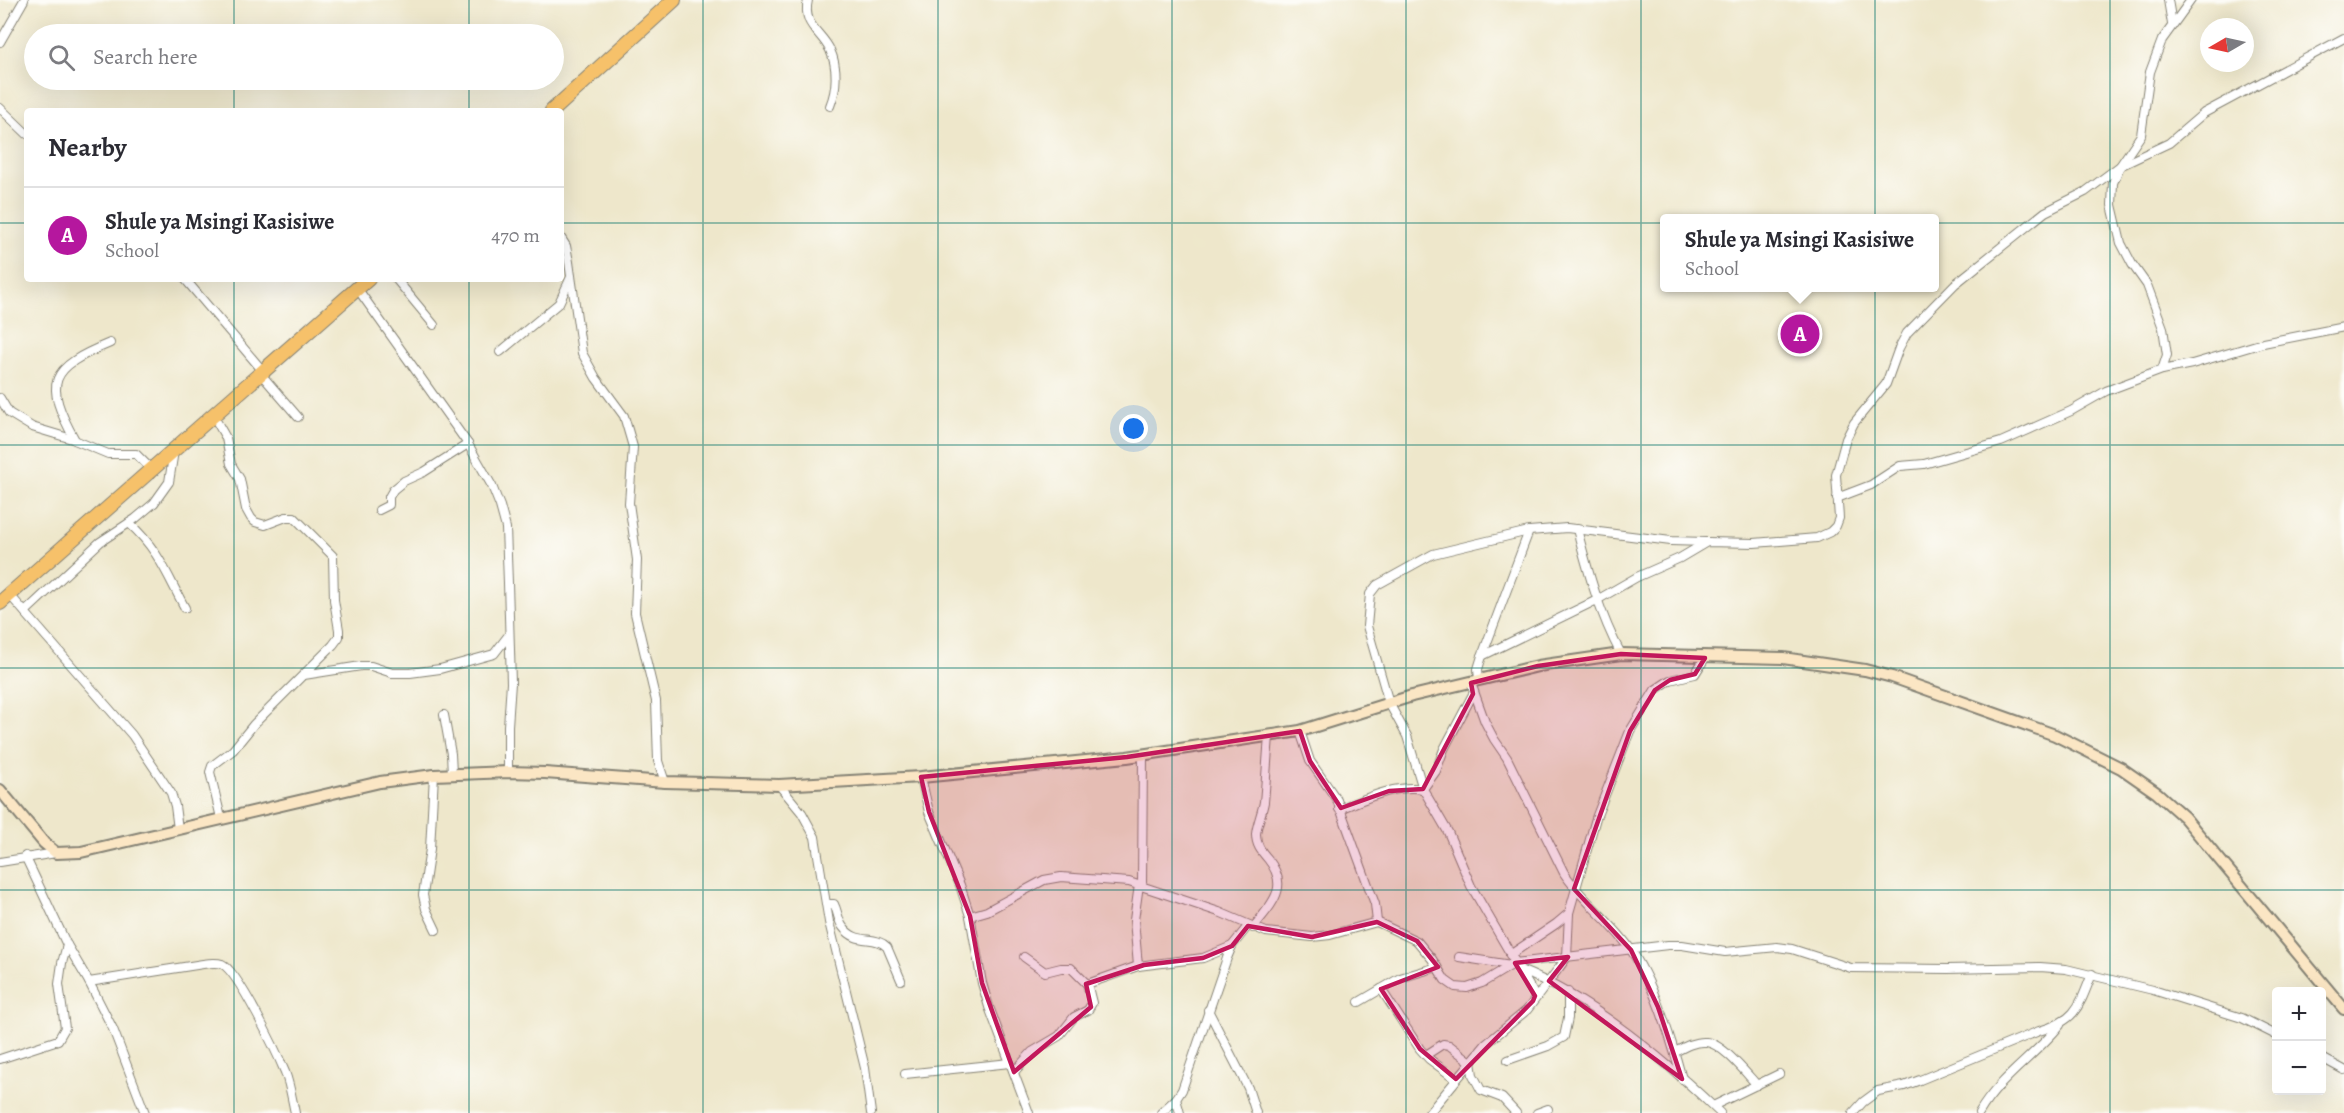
<!DOCTYPE html>
<html lang="en">
<head>
<meta charset="utf-8">
<style>
  body { margin:0; font-family:Alegreya,serif; background:#f2f2f3; color:#2b2b33 }
  .controls { position:absolute; right:18px; bottom:18px; display:grid; overflow:hidden; border-radius:6px; box-shadow:0 6px 24px #0002 }
  .controls button { width:54px; height:54px; display:grid; place-items:center; padding:0; border:0; border-bottom:2px solid #e1e1e2; background:#fff; color:#2b2b33; font:30px sans-serif }
  .compass { position:absolute; left:2200px; top:18px; width:54px; height:54px; border-radius:50%; background:#fff; box-shadow:0 6px 24px #0002; rotate:261deg }
  .you { position:absolute; left:1134px; top:429px; width:21px; height:21px; margin:-15px; border:4px solid #fff; border-radius:50%; background:#1a73e8; box-shadow:0 0 0 9px #1a73e833 }
  .badge { display:grid; place-items:center; width:39px; height:39px; border-radius:50%; background:#b5179e; color:#fff; font-size:20px; font-weight:700 }
  .pin { position:absolute; translate:-50% -50%; border:3px solid #fff; box-shadow:0 2px 6px #0006 }
  .popup { position:absolute; left:1660px; top:214px; width:279px; height:78px; box-sizing:border-box; display:grid; place-content:center; border-radius:6px; background:#fff; filter:drop-shadow(0 2px 4px #0005); font-size:20px; white-space:nowrap; color:#7c7c81 }
  .popup b { font-size:22px; color:#2b2b33 }
  .popup::after { content:''; position:absolute; left:50%; top:100%; margin-left:-12px; border:12px solid transparent; border-top-color:#fff }
  .list { margin:0; padding:0; list-style:none }
  h2 { display:flex; justify-content:space-between; align-items:center; height:78px; margin:0; padding:0 24px; font-size:26px }
  h2 small { font-size:20px; font-weight:400; color:#7c7c81 }
  .list li { display:grid; grid-template-columns:39px 1fr auto; gap:18px; align-items:center; box-sizing:border-box; height:96px; padding:0 24px; border-top:2px solid #e1e1e2 }
  .list b { display:block; font-size:22px; white-space:nowrap }
  .list p { margin:0; font-size:20px; white-space:nowrap; color:#7c7c81 }
  .list em { font-size:20px; font-style:normal; color:#7c7c81 }
  .icon { flex:none; width:33px; height:33px; fill:none; stroke:currentColor; stroke-width:2; stroke-linecap:round; stroke-linejoin:round }
  .map { position:relative; flex:none; width:2344px; height:1113px; overflow:hidden }
  .search { position:absolute; background:#fff; box-shadow:0 6px 24px #0002; left:24px; top:24px; width:540px; height:66px; display:flex; align-items:center; gap:15px; box-sizing:border-box; padding:0 21px; border-radius:33px; color:#7c7c81; font-size:22px }
  .panel { position:absolute; background:#fff; box-shadow:0 6px 24px #0002; left:24px; top:108px; width:540px; height:174px; border-radius:6px }
  .map>svg:first-child { display:block }
</style>
</head>
<body>
<div class="map">
<svg width="2344" height="1113" viewBox="0 0 2344 1113">
  <rect width="100%" height="100%" fill="#fdfcf7"/>
  <filter id="ink" filterUnits="userSpaceOnUse"><feTurbulence type="fractalNoise" baseFrequency=".0167" numOctaves="2"/><feDisplacementMap in="SourceGraphic" scale="12" xChannelSelector="R" yChannelSelector="G"/><feConvolveMatrix kernelMatrix="1 2 1 2 8 2 1 2 1" color-interpolation-filters="sRGB"/></filter>
  <filter id="wash" filterUnits="userSpaceOnUse"><feTurbulence type="fractalNoise" baseFrequency=".008" numOctaves="4" result="noise"/><feDisplacementMap in="SourceGraphic" scale="24" xChannelSelector="R" yChannelSelector="G"/><feGaussianBlur stdDeviation="1.35" result="paint"/><feColorMatrix in="noise" values="0 0 0 0 0 0 0 0 0 0 0 0 0 0 0 0 0 1.4 0 .05"/><feComposite in="paint" operator="in"/></filter>
  <g filter="url(#wash)">
    <rect width="100%" height="100%" fill="#eee7cb"/>
  </g>
  <g filter="url(#ink)">
    <g fill="none" stroke-linecap="round" stroke-linejoin="round">
      <!-- street casing -->
      <g stroke="#858274" stroke-width="10">
        <g id="street">
          <path d="M808 0C802 26 821 31 830 50 838 67 837 89 830 106"/>
          <polyline points="2168,0 2172,24"/>
          <polyline points="0,42 24,0"/>
          <polyline points="0,108 27,134"/>
          <polyline points="561,238 566,246 569,262 582,353 596,378 624,416 633,447 629,503 637,560 635,613 656,701 658,761 665,782"/>
          <polyline points="185,279 262,370"/>
          <polyline points="396,279 434,325"/>
          <polyline points="357,288 468,444 492,486 500,506 506,528 508,583 511,683 508,726 508,772"/>
          <polyline points="500,352 559,303 571,277"/>
          <polyline points="2162,370 2167,355 2163,328 2147,285 2132,264 2121,243 2112,205 2113,183 2120,166 2141,135 2150,72 2162,40 2191,0"/>
          <polyline points="260,373 298,417"/>
          <polyline points="0,398 9,413 32,427 72,439 108,454 136,454 152,470"/>
          <polyline points="213,415 226,438 231,464 240,479 246,509 251,518 255,522 265,525 286,517 294,517 333,556 334,600 339,630 339,637 333,645 254,724 233,750 212,766 210,772 221,818"/>
          <path d="M75 440C43 382 49 368 110 343"/>
          <polyline points="1837,498 1871,485 1900,466 1924,464 2001,442 2071,411 2106,391 2162,370 2192,364 2263,343 2344,327"/>
          <polyline points="379,510 389,505 389,497 393,490 404,481 424,472 468,444"/>
          <path d="M129 523C159 550 167 575 185 608"/>
          <path d="M1577 529C1588 572 1600 615 1621 654"/>
          <polyline points="9,594 132,735 171,793 175,806 178,829"/>
          <polyline points="25,612 100,542 135,519 154,503 169,482 174,451"/>
          <polyline points="1482,656 1597,600 1637,577 1680,558 1707,542 1754,543 1817,538 1830,532 1836,526 1839,518 1836,475 1846,439 1854,423 1886,384 1899,348 1907,333 1955,284 2045,212 2085,192 2120,166 2169,143 2204,113 2344,38"/>
          <polyline points="304,675 361,666 371,666 392,673 410,673 440,669 494,654 508,636"/>
          <polyline points="1479,680 1478,669 1482,656 1529,531"/>
          <path d="M1471 683 1485 722 1494 739 1507 758 1564 873C1583 902 1612 922 1631 950 1655 986 1671 1038 1682 1079"/>
          <polyline points="444,715 451,754 452,773"/>
          <polyline points="1300,731 1310,761 1337,800 1375,904 1377,922"/>
          <polyline points="434,775 430,849 423,895 426,909 436,930"/>
          <polyline points="921,777 929,812 960,885 970,916 982,983 989,1007 1029,1113"/>
          <polyline points="779,785 802,813 815,837 829,922 865,1068 871,1113"/>
          <path d="M1339 809C1365 799 1395 784 1423 789L1436 771 1444 749 1473 694"/>
          <polyline points="25,856 66,943 89,982 113,1029 145,1113"/>
          <polyline points="0,862 56,853"/>
          <polyline points="1142,886 1143,754"/>
          <path d="M827 904H834C838 912 838 921 843 927 857 946 874 934 887 947L901 980"/>
          <polyline points="970,916 987,911 1044,880 1061,877 1129,882 1219,912 1266,932 1312,937 1330,935 1377,922 1417,941 1432,959 1445,980 1455,987 1467,988 1482,983 1515,963 1668,945 1682,945 1725,952 1777,947 1792,949 1851,968 1948,969 2040,967 2066,969 2153,990 2242,1018 2276,1035"/>
          <path d="M1253 928C1271 904 1291 888 1268 859 1261 851 1256 845 1256 834 1257 824 1262 813 1264 802 1266 781 1267 759 1269 737"/>
          <polyline points="1510,955 1556,924 1569,913 1596,818 1630,731 1655,690 1670,680 1695,674 1705,658"/>
          <polyline points="1024,957 1045,972 1061,968 1071,968 1088,985"/>
          <polyline points="1459,957 1511,965"/>
          <polyline points="1138,966 1134,920 1139,885"/>
          <path d="M1520 970C1591 998 1665 1060 1720 1113"/>
          <path d="M89 982 203 964C209 963 216 962 222 964 238 971 277 1053 285 1072 290 1085 292 1099 295 1113"/>
          <polyline points="1381,989 1420,1049 1429,1059 1456,1079"/>
          <polyline points="1535,996 1471,886 1448,832 1423,789 1407,736 1389,703 1367,626 1370,594 1377,585 1433,554 1529,531 1567,528 1671,541 1705,542"/>
          <polyline points="1359,1002 1400,978 1437,967"/>
          <polyline points="1208,1010 1248,1088 1256,1113"/>
          <path d="M1675 1052C1684 1047 1694 1041 1706 1042 1722 1043 1746 1073 1757 1085"/>
          <polyline points="1426,1055 1443,1044 1449,1045 1471,1062 1473,1075 1481,1090 1502,1098 1516,1113"/>
          <polyline points="2322,1058 2344,1070"/>
          <polyline points="0,1059 58,1040 65,1028 59,984 62,963 67,945"/>
          <polyline points="1508,1060 1548,1046 1564,1037 1568,1018 1568,992"/>
          <polyline points="1014,1072 1032,1052 1059,1036 1074,1017 1088,1010 1092,1003 1088,987 1090,983 1138,966 1203,958 1232,946"/>
          <polyline points="905,1074 1010,1063"/>
          <polyline points="1176,1099 1180,1113"/>
          <polyline points="1713,1106 1779,1074"/>
          <polyline points="1161,1113 1176,1099 1182,1090 1227,958 1232,946 1248,926"/>
          <polyline points="1429,1113 1486,1044 1527,1010 1559,968 1567,957 1569,913"/>
          <polyline points="1537,1113 1548,1109"/>
          <path d="M1853 1113 1863 1102 1878 1091 1904 1086 1920 1080 2039 1031C2076 1021 2079 1007 2092 974"/>
          <path d="M1979 1113C1999 1078 2035 1056 2060 1025"/>
        </g>
      </g>
      <!-- secondary casing -->
      <g stroke="#858274" stroke-width="14">
        <polyline id="secondary" points="0,790 44,843 56,853 81,852 380,782 434,775 508,772 545,773 665,782 779,785 921,777 1127,757 1300,731 1412,696 1479,680 1538,666 1621,654 1783,658 1865,670 1892,677 2055,735 2121,768 2157,793 2184,817 2344,1009"/>
      </g>
      <!-- highway casing -->
      <g stroke="#858274" stroke-width="16">
        <g id="highway">
          <polyline points="552,111 674,0"/>
          <polyline points="0,603 368,279"/>
        </g>
      </g>
      <!-- street -->
      <use href="#street" stroke="#fff" stroke-width="8"/>
      <!-- secondary -->
      <use href="#secondary" stroke="#fbe6c4" stroke-width="10"/>
      <!-- highway -->
      <use href="#highway" stroke="#f6c16b" stroke-width="14"/>
    </g>
  </g>
  <!-- marked area -->
  <path fill="#c2185b" fill-opacity="0.2" stroke="#c2185b" stroke-width="4.5" stroke-linejoin="round" d="M1621 654 1705 658 1695 674 1670 680 1655 690 1630 731 1574 889 1631 950 1658 1007 1682 1079 1549 981 1568 957 1515 963 1535 996 1533 1001 1456 1079 1420 1049 1381 989 1438 967 1417 941 1377 922 1312 937 1248 926 1232 946 1203 958 1144 965 1086 984 1091 1007 1014 1072 982 983 970 916 929 812 921 777 1127 757 1300 731 1310 761 1341 808 1389 791 1423 789 1473 694 1471 683 1538 666Z"/>
  <!-- grid -->
  <path fill="none" stroke="#0f766e" stroke-width="1.5" stroke-opacity="0.55" d="M234 0V34M469 0V34M703 0V1113M938 0V1113M1172 0V1113M1406 0V1113M1641 0V1113M1875 0V1113M2110 0V1113M234 80V111M469 80V111M0 223H27M561 223H2344M234 279V1113M469 279V1113M0 445H2344M0 668H2344M0 890H2344"/>
</svg>
<div class="controls">
<button>+</button>
<button>−</button>
</div>
<svg class="compass" viewBox="-18 -18 36 36"><path d="M0-13l5 13h-10z" fill="#e53935"/><path d="M0 13l5-13h-10z" fill="#7c7c81"/></svg>
<div class="you"></div>
<div class="pin badge" style="left:1800px;top:334px">A</div>
<div class="popup"><b>Shule ya Msingi Kasisiwe</b>School</div>
<div class="search"><svg class="icon" aria-label="search" viewBox="0 0 24 24"><circle cx="10" cy="10" r="6"/><path d="M15 15l6 6"/></svg>Search here</div>
<section class="panel">
<h2>Nearby<small></small></h2>
<ul class="list">
<li><span class="badge">A</span><div><b>Shule ya Msingi Kasisiwe</b><p>School</p></div><em>470 m</em></li>
</ul>
</section>
</div>
</body>
</html>
